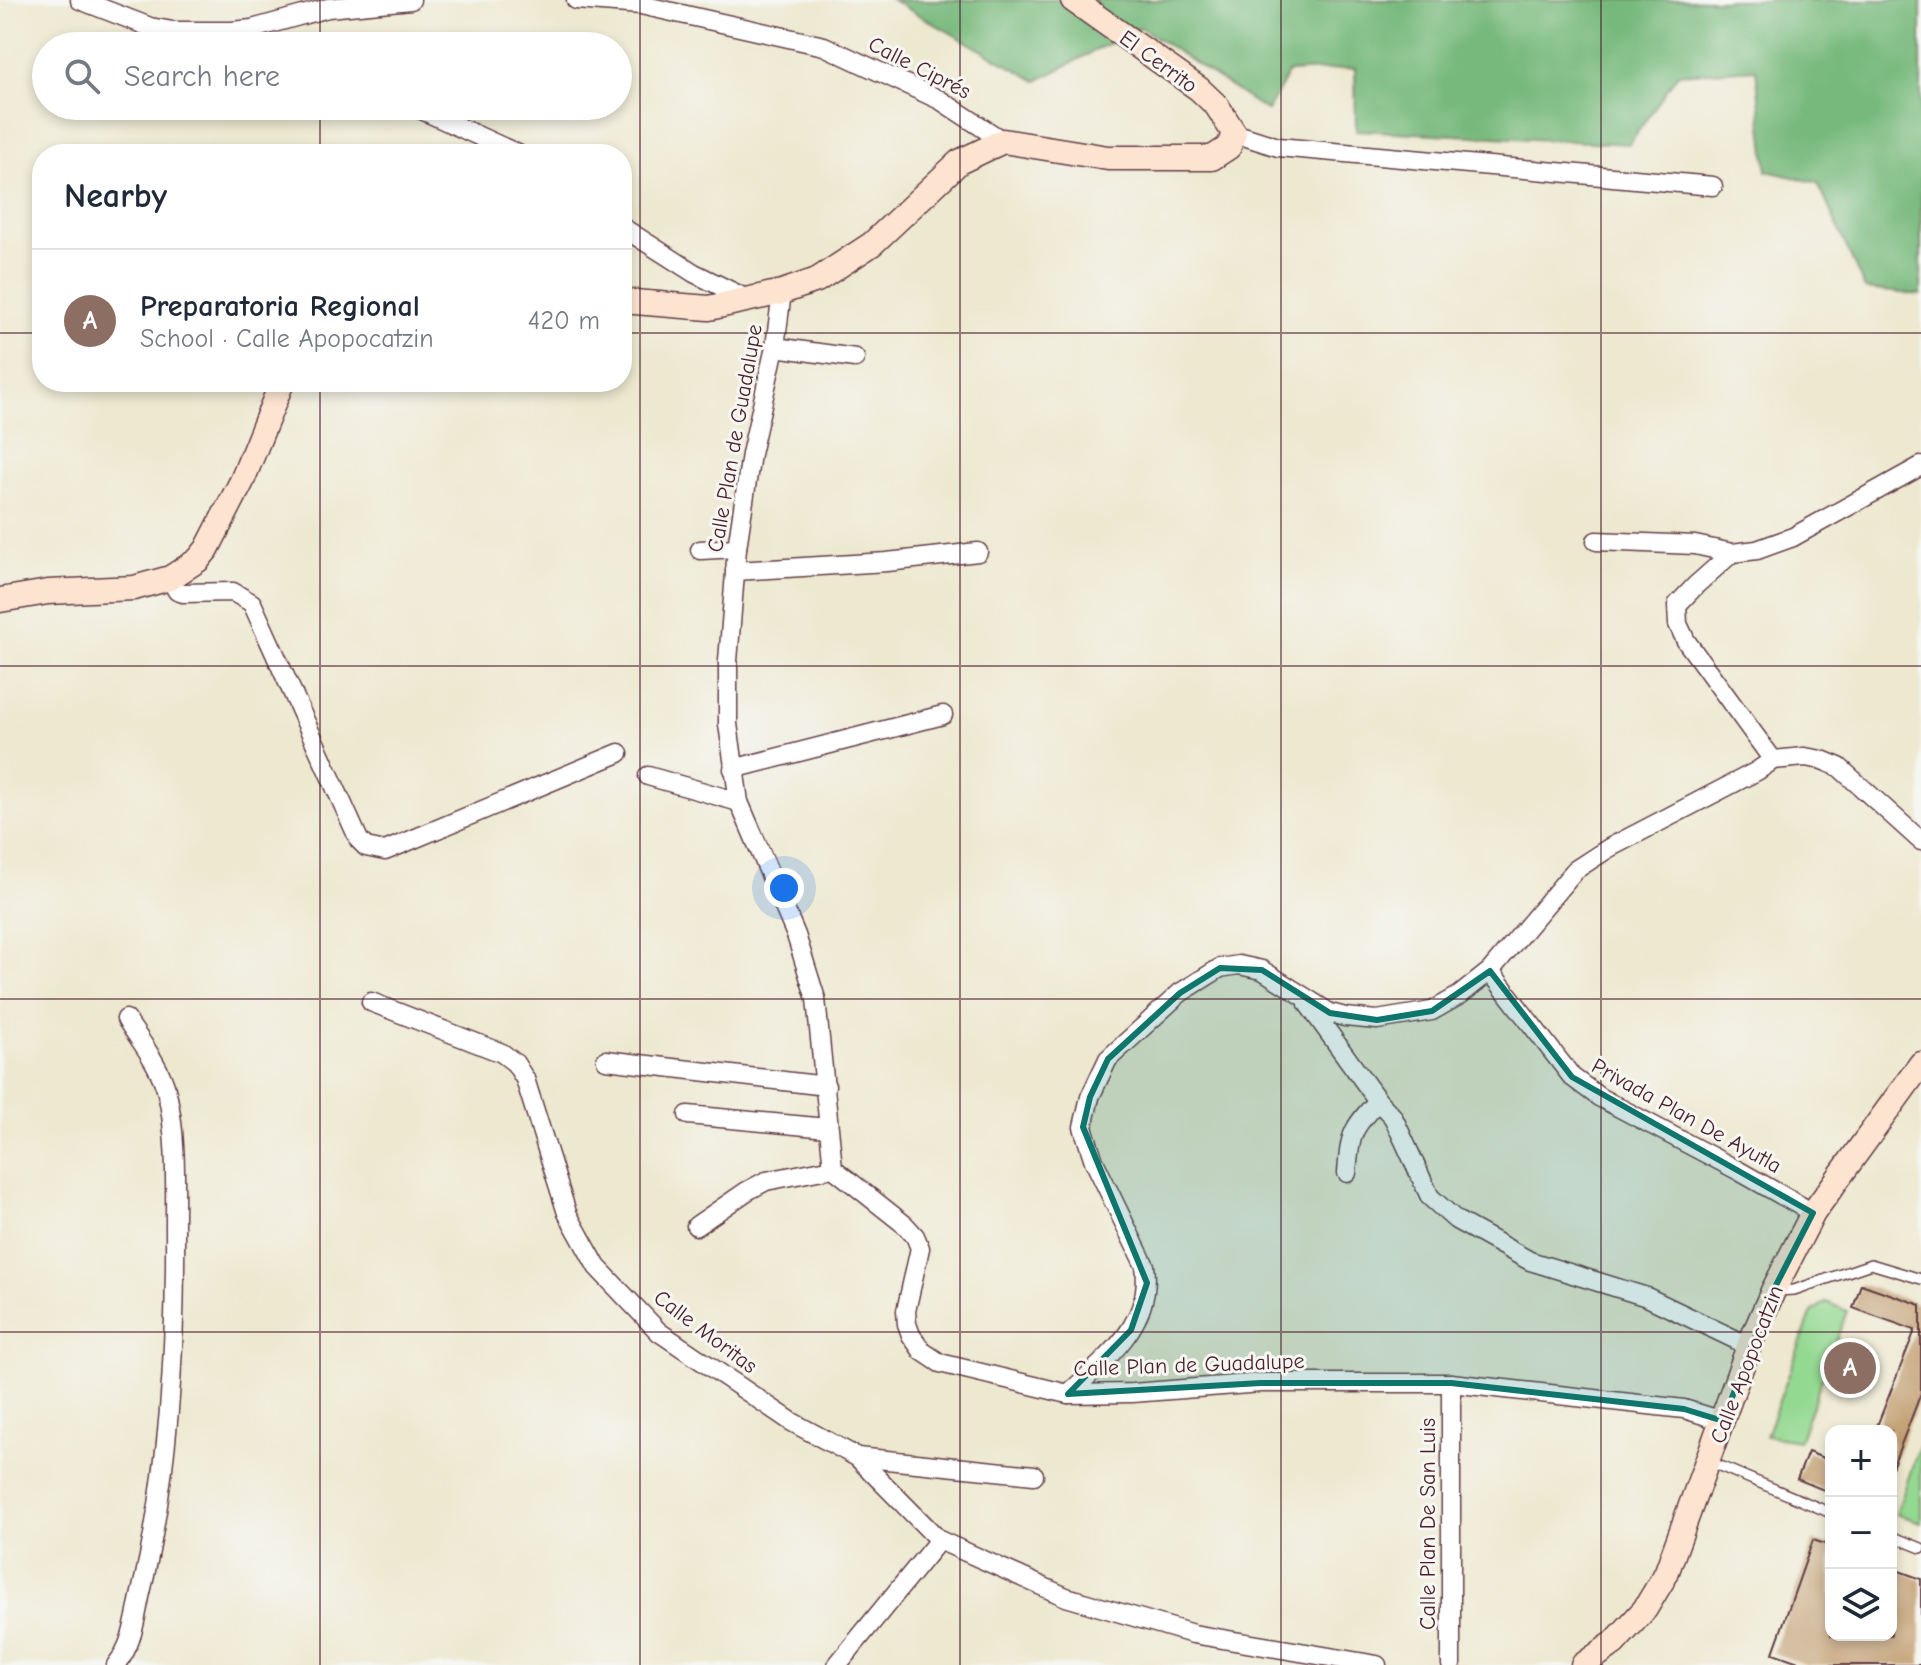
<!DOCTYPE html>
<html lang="en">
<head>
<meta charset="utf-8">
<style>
  body { margin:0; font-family:"Comic Neue",sans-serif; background:#f2f2f3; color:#1f2937 }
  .controls { position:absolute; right:24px; bottom:24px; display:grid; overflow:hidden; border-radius:16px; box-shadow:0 4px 12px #0003 }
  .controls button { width:72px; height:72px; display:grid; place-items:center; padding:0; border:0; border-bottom:2px solid #e0e1e3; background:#fff; color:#1f2937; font:40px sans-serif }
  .you { position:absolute; left:784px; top:888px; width:28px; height:28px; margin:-20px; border:6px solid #fff; border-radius:50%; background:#1a73e8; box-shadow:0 0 0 12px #1a73e833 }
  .badge { display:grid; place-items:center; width:52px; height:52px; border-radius:50%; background:#d1495b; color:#fff; font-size:26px; font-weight:700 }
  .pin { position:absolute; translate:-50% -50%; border:4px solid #fff; box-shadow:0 2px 8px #0006 }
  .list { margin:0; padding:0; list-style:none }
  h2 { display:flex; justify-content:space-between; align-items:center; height:104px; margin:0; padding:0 32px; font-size:34px }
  h2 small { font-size:26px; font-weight:400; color:#747a83 }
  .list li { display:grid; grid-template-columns:52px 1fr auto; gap:24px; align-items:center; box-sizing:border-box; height:144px; padding:0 32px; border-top:2px solid #e0e1e3 }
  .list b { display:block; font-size:30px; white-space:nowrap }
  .list p { margin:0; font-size:26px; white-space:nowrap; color:#747a83 }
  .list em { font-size:26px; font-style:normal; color:#747a83 }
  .icon { flex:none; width:44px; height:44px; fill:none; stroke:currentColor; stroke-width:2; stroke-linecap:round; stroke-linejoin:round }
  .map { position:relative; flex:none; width:1921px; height:1665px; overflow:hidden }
  .search { position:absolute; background:#fff; box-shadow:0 4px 12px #0003; left:32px; top:32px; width:600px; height:88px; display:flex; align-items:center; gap:20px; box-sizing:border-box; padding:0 28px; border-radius:44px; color:#747a83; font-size:30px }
  .panel { position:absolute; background:#fff; box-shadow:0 4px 12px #0003; left:32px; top:144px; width:600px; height:248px; border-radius:32px }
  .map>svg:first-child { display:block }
</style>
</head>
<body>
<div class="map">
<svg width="1921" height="1665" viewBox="0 0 1921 1665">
  <rect width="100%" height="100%" fill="#f6f6f2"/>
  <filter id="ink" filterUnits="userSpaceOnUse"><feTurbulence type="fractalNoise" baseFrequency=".0125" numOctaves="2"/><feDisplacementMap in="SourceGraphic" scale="16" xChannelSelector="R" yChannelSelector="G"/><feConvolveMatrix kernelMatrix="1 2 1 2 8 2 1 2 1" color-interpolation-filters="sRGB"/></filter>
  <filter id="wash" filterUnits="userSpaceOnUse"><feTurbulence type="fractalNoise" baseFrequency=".006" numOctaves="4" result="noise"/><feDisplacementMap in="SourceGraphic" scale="32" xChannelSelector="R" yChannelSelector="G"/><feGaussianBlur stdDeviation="1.8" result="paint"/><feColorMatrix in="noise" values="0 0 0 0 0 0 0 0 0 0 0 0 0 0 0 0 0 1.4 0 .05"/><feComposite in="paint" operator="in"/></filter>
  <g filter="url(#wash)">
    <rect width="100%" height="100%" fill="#ede8cf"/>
    <!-- green -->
    <g fill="#94d992" stroke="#6f7c5e" stroke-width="2">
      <polygon points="1826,1302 1847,1311 1799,1441 1766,1436 1812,1312"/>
      <polygon points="1921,1441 1921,1522 1896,1514"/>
    </g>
    <!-- forest -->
    <polygon fill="#77b97c" stroke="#606c54" stroke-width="2" points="892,0 1921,0 1921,295 1865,289 1818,183 1767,171 1756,69 1678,74 1629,144 1356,130 1355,68 1289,72 1267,111 1140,27 1037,81"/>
    <g id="blocks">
      <!-- building -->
      <g fill="#c39f72">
        <polygon points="1861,1284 1921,1305 1921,1393 1892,1468 1891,1431 1875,1431 1915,1330 1853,1308"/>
        <polygon points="1808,1452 1831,1461 1831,1493 1797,1479"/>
        <polygon points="1813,1540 1831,1546 1831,1635 1891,1635 1891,1568 1921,1579 1921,1665 1807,1665 1773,1653"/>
      </g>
    </g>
  </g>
  <g filter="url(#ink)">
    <use href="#blocks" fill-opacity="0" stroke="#623d44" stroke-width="2"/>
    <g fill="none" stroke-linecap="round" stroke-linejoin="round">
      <!-- service casing -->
      <g stroke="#623d44" stroke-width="12">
        <g id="service">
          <polyline points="1776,1291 1794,1290 1871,1264 1921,1279"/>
          <polyline points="1708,1461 1831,1513"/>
          <polyline points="1891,1536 1921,1548"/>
        </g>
      </g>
      <!-- minor casing -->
      <g stroke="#623d44" stroke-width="21">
        <g id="minor">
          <polyline points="80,0 150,27 173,31 232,31 252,29 328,8 411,0"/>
          <polyline points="576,0 641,5 824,46 940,100 1003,141"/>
          <polyline points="413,106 518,154"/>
          <polyline points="1234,133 1278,147 1713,186"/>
          <polyline points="622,227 694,273 749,300"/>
          <polyline points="782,292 775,347 751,454 737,548 728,661 728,724 739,802 796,935 816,999 833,1168 905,1225 915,1236 920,1248 906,1311 907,1324 911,1335 922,1351 940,1363 1068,1394 1132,1393 1261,1383 1451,1383 1684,1409 1723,1421"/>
          <polyline points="775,347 855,358"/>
          <polyline points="1596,541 1695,545 1732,553 1757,550 1793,537 1921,466"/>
          <polyline points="700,550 737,548"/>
          <polyline points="1732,553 1696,585 1677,605 1678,624 1686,641 1773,760"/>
          <polyline points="735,571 887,562 978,552"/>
          <polyline points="170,578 177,591 183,593 233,592 252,603 359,840 366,847 385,851 619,753"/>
          <polyline points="733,769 943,715"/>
          <polyline points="648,776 739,802"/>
          <polyline points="1490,971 1572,1077 1599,1097 1739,1171 1813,1213"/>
          <polyline points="371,1002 502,1053 515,1063 525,1079 567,1213 597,1267 659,1332 792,1422 857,1457 939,1540 1066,1597 1193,1634 1377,1665"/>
          <polyline points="1308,1004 1378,1101 1393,1117 1430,1197 1456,1220 1530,1261 1647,1297 1749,1346"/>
          <polyline points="606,1060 826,1086"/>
          <polyline points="688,1115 827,1128"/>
          <path d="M1347 1173C1350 1135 1351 1129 1378 1101"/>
          <polyline points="696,1226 747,1191 766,1181 833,1168"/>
          <path d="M1068 1394C1107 1358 1153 1324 1145 1266L1094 1161 1083 1127 1090 1097 1108 1059 1180 993 1220 968 1239 965 1262 970 1330 1013 1345 1017 1377 1020 1432 1011 1460 995 1490 971 1575 870 1609 848 1757 771 1773 760 1805 757 1822 760 1839 767 1921 841"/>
          <polyline points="857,1457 1034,1475"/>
          <path d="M116 1665C132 1646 135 1621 140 1597 169 1477 176 1350 175 1227 175 1184 177 1136 167 1093 161 1067 141 1042 126 1019"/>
          <polyline points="837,1665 939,1540"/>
          <polyline points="1451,1665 1451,1383"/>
        </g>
      </g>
      <!-- secondary casing -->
      <g stroke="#623d44" stroke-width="27">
        <g id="secondary">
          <polyline points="622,301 709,308 782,292 817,280 872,244 959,162 1003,141 1108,158 1212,158 1229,147 1234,133 1217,106 1199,89 1073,0"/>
          <polyline points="0,600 48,592 134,588 170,578 198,560 207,549 242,481 282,382"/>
          <polyline points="1583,1665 1614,1643 1645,1609 1666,1574 1749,1346 1773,1291 1813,1213 1921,1064"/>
        </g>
      </g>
      <!-- service -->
      <use href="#service" stroke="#fff" stroke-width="9"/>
      <!-- minor -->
      <use href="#minor" stroke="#fff" stroke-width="18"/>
      <!-- secondary -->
      <use href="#secondary" stroke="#fde4d1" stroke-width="24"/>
    </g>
  </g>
  <!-- marked area -->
  <path fill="#0f766e" fill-opacity="0.2" stroke="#0f766e" stroke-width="6" stroke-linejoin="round" d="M1220 968 1262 970 1330 1013 1377 1020 1432 1011 1490 971 1572 1077 1813 1213 1773 1291 1723 1421 1684 1409 1451 1383H1261L1068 1394 1131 1330 1147 1283 1083 1127 1090 1097 1108 1059 1180 993Z"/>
  <!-- grid -->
  <path fill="none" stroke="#4a1f2b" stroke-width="2" stroke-opacity="0.55" d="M320 0V46M640 0V1665M960 0V1665M1281 0V1665M1601 0V1665M320 106V154M0 333H42M622 333H1921M320 382V1665M0 666H1921M0 999H1921M0 1332H1921"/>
  <g text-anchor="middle" stroke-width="6" stroke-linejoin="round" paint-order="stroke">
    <!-- street labels -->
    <g font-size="22" fill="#4a1f2b" stroke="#f6f6f2">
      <text transform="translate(1159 61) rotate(36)" y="8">El Cerrito</text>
      <text transform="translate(920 67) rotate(27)" y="8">Calle Ciprés</text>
      <text transform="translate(734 438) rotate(-80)" y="8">Calle Plan de Guadalupe</text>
      <text transform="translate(1687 1115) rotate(29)" y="8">Privada Plan De Ayutla</text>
      <text transform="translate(706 1331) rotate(37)" y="8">Calle Moritas</text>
      <text transform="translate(1189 1364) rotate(-2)" y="8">Calle Plan de Guadalupe</text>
      <text transform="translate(1746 1364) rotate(-69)" y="8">Calle Apopocatzin</text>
      <text transform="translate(1427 1524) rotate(-90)" y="8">Calle Plan De San Luis</text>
    </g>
  </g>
</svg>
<div class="controls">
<button>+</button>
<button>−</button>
<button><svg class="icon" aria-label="layers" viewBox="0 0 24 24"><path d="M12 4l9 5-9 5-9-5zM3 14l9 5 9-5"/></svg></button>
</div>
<div class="you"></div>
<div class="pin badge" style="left:1850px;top:1368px;background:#8d6e63">A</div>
<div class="search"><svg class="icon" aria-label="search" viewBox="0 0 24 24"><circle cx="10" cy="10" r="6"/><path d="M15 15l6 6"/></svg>Search here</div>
<section class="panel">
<h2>Nearby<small></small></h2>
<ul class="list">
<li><span class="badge" style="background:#8d6e63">A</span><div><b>Preparatoria Regional</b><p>School · Calle Apopocatzin</p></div><em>420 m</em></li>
</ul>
</section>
</div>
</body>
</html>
